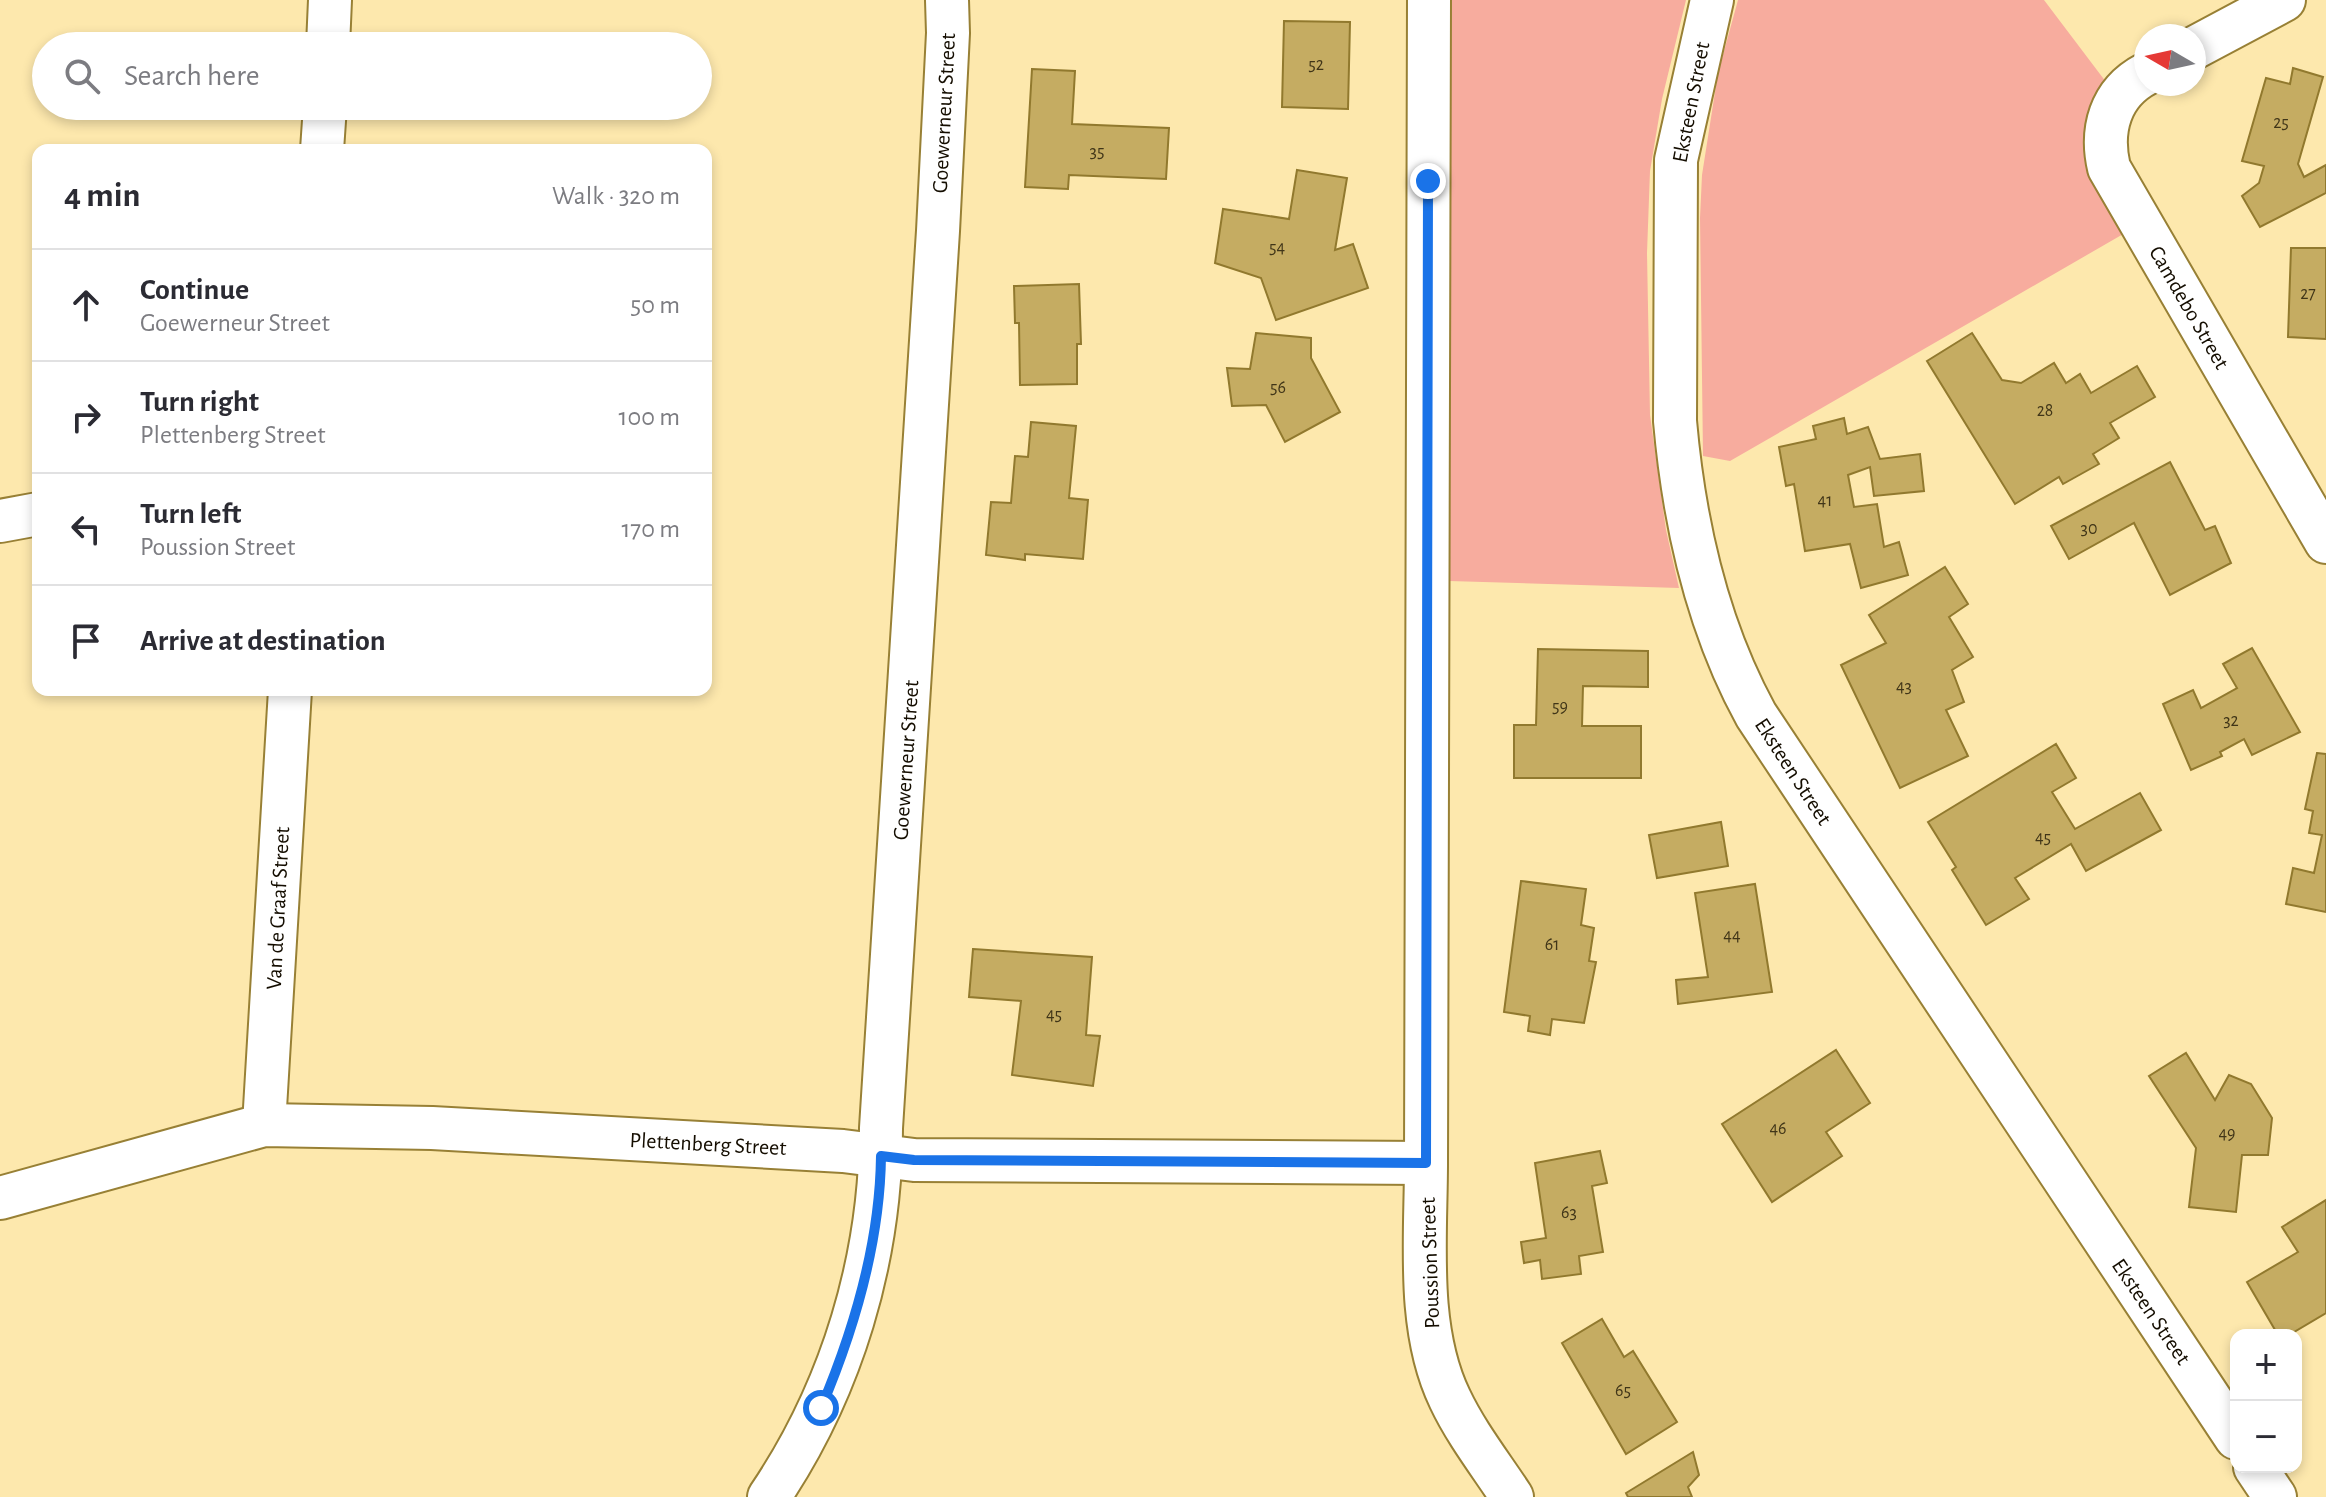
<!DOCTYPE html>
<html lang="en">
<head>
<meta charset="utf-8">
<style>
  body { margin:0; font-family:"Alegreya Sans",sans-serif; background:#f2f2f3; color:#2b2b33 }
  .controls { position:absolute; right:24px; bottom:24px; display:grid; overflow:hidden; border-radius:16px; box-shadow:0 4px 12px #0003 }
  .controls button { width:72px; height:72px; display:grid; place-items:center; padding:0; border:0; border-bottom:2px solid #e1e1e2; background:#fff; color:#2b2b33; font:40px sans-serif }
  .compass { position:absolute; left:2134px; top:24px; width:72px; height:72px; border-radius:50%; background:#fff; box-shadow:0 4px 12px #0003; rotate:279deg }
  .stop { position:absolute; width:24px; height:24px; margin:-18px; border:6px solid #1a73e8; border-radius:50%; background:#fff }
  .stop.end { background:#1a73e8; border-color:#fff; box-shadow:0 2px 8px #0008 }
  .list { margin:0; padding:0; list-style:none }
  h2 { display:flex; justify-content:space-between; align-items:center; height:104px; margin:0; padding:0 32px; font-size:34px }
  h2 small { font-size:26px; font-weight:400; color:#7c7c81 }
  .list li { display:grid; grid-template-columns:52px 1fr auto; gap:24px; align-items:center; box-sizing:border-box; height:112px; padding:0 32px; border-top:2px solid #e1e1e2 }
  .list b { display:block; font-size:30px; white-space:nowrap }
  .list p { margin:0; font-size:26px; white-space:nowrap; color:#7c7c81 }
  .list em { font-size:26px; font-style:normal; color:#7c7c81 }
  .icon { flex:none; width:44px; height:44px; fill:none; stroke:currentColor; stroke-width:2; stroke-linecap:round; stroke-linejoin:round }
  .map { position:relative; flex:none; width:2326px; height:1497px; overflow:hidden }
  .search { position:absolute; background:#fff; box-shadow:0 4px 12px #0003; left:32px; top:32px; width:680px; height:88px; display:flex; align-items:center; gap:20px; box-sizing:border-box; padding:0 28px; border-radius:44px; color:#7c7c81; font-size:30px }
  .panel { position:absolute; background:#fff; box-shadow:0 4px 12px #0003; left:32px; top:144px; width:680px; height:552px; border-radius:16px }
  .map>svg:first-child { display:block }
</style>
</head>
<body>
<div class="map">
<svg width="2326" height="1497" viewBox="0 0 2326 1497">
  <rect width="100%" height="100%" fill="#fde8ad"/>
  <!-- green -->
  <g fill="#f7ac9e">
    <polygon points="1451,0 1686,0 1662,99 1650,171 1647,253 1650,415 1666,530 1679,588 1449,581"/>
    <path d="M1738 0H2044L2106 82C2063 142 2096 177 2125 233L1730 461 1703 456 1700 218 1702 175 1718 73Z"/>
  </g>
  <!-- building -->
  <g fill="#c5ac62" stroke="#91792e" stroke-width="2">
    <polygon points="1284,21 1350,22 1348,109 1282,107"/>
    <polygon points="2293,68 2323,77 2298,164 2304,177 2326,165 2326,193 2260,227 2242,196 2259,183 2264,166 2242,161 2266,78 2290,84"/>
    <polygon points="1032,69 1075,71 1072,124 1169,128 1166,179 1069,175 1068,189 1025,187"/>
    <polygon points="1297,170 1347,178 1335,250 1353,244 1368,288 1276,320 1261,278 1215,263 1223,209 1289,219"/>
    <polygon points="2291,248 2326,248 2326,339 2288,337"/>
    <polygon points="1079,284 1081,344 1077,344 1077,384 1020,385 1019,323 1015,323 1014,286"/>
    <polygon points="1256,333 1311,338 1311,358 1340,412 1285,442 1266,405 1232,406 1227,368 1250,369"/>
    <polygon points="1972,333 2002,380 2021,383 2054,363 2066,383 2080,374 2091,393 2137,366 2155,397 2110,423 2119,438 2093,454 2099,464 2063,484 2059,477 2015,504 1927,361"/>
    <polygon points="1844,418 1847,434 1868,427 1880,459 1920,454 1924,491 1874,496 1870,467 1848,475 1854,507 1877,504 1884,547 1899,542 1908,575 1861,588 1850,544 1805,551 1794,484 1786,486 1779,447 1816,439 1813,426"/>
    <polygon points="1031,422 1076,426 1069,498 1088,500 1083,559 1025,554 1025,560 986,555 991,502 1011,503 1015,456 1028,457"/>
    <polygon points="2170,462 2205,530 2215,526 2231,563 2170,595 2134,523 2069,559 2051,526"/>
    <polygon points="1945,567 1968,604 1949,617 1973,657 1952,670 1964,702 1946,710 1968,756 1900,788 1841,665 1886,643 1869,615"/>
    <polygon points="2252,648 2300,732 2252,755 2244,739 2220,752 2222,756 2191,770 2163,704 2193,690 2201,708 2237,688 2223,664"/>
    <polygon points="1538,649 1648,651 1648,687 1583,686 1582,726 1641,726 1641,778 1514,778 1514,725 1536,725"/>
    <polygon points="2056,744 2076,778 2052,792 2075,829 2140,793 2161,830 2086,871 2071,844 2015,878 2029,899 1986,925 1952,870 1956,867 1928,822"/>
    <polygon points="2317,753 2326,754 2326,912 2286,904 2293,868 2314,873 2322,835 2309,833 2313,811 2305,809"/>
    <polygon points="1721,822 1728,866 1657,878 1649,835"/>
    <polygon points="1521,881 1586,889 1581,925 1594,928 1589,961 1596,962 1584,1023 1552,1019 1550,1035 1528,1031 1530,1016 1504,1012"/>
    <polygon points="1755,884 1772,992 1678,1004 1676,980 1708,977 1695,893"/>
    <polygon points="973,949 1092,957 1086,1035 1100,1036 1093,1086 1012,1075 1021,1001 969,997"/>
    <polygon points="1836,1050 1870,1103 1826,1132 1842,1156 1772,1202 1722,1124"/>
    <polygon points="2186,1053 2215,1100 2229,1075 2251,1084 2272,1118 2268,1155 2242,1155 2236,1212 2189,1207 2196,1148 2149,1076"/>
    <polygon points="1600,1151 1607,1183 1592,1186 1603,1252 1579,1256 1581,1274 1542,1279 1540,1260 1524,1263 1521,1242 1546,1238 1535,1163"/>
    <polygon points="2326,1200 2326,1313 2289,1335 2278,1335 2247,1282 2298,1252 2282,1227"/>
    <polygon points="1602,1319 1624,1357 1633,1351 1677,1422 1626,1454 1562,1343"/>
    <polygon points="1693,1452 1699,1475 1688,1487 1692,1497 1628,1497 1626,1493"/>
  </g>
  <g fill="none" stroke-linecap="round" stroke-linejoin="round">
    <!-- minor casing -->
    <g stroke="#988035" stroke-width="46">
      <g id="minor">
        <path d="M1429 0 1426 1163C1426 1238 1416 1329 1450 1399 1466 1433 1491 1465 1512 1497"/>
        <path d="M1712 0 1676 160 1675 421C1684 523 1706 624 1756 715L2236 1438"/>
        <polyline points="328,46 330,0"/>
        <polyline points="2194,48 2284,0"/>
        <path d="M2146 74C2110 93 2100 130 2109 168L2326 542"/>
        <polyline points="322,150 325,106"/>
        <polyline points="0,521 38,514"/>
        <polyline points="264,1125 290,690"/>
        <polyline points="0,1198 264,1125 432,1128 843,1151 914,1160 1426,1163"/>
        <polyline points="2255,1467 2275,1497"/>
        <path d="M769 1497C842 1389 881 1259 881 1128L938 231 948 33 947 0"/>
      </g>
    </g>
    <!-- minor -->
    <use href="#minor" stroke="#fff" stroke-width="42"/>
  </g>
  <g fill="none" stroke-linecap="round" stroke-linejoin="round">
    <!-- route -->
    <path stroke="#1a73e8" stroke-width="10" d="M821 1408C854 1330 880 1241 881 1156L914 1160 1426 1163 1428 181"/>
  </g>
  <g text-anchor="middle" stroke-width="8" stroke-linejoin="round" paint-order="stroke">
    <!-- number labels -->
    <g font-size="18" fill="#403518">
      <text x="1316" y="70">52</text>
      <text x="2281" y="128">25</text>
      <text x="1097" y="157">35</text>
      <text x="1277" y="253">54</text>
      <text x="2308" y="299">27</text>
      <text x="1278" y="393">56</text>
      <text x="2045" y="416">28</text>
      <text x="1825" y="506">41</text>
      <text x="2089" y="534">30</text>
      <text x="1904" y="692">43</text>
      <text x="1560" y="712">59</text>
      <text x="2231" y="726">32</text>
      <text x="2043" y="843">45</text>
      <text x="1732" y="941">44</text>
      <text x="1552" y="950">61</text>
      <text x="1054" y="1020">45</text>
      <text x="1778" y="1134">46</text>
      <text x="2227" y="1139">49</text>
      <text x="1569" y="1218">63</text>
      <text x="1623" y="1396">65</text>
    </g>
    <!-- street labels -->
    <g font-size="22" fill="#140d00" stroke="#fff">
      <text transform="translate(1690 102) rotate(-79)" y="8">Eksteen Street</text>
      <text transform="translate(943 113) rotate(-87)" y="8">Goewerneur Street</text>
      <text transform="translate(2190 307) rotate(60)" y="8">Camdebo Street</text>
      <text transform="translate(905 760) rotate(-86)" y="8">Goewerneur Street</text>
      <text transform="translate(1794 771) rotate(57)" y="8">Eksteen Street</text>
      <text transform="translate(277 908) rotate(-87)" y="8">Van de Graaf Street</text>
      <text transform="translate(708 1143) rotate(3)" y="8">Plettenberg Street</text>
      <text transform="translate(1429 1263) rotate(-92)" y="8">Poussion Street</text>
      <text transform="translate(2152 1311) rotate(56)" y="8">Eksteen Street</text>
    </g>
  </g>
</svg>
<div class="controls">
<button>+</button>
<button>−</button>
</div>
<svg class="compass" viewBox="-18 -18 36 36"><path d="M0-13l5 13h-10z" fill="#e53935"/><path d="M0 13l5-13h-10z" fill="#7c7c81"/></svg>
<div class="stop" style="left:821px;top:1408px"></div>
<div class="stop end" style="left:1428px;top:181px"></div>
<div class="search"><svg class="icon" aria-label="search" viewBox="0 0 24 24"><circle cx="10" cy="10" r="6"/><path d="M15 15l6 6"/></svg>Search here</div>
<section class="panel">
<h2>4 min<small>Walk · 320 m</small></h2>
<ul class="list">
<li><svg class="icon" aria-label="ahead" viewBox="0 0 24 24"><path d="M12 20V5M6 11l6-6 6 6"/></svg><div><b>Continue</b><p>Goewerneur Street</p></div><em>50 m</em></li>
<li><svg class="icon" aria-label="right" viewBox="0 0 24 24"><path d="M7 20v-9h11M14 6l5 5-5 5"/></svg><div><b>Turn right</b><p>Plettenberg Street</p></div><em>100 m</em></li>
<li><svg class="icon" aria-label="left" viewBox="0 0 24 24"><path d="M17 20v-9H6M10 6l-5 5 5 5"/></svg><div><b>Turn left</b><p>Poussion Street</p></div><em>170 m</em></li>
<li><svg class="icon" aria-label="arrive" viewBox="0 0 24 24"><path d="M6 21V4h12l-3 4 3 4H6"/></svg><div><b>Arrive at destination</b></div></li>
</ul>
</section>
</div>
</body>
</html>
